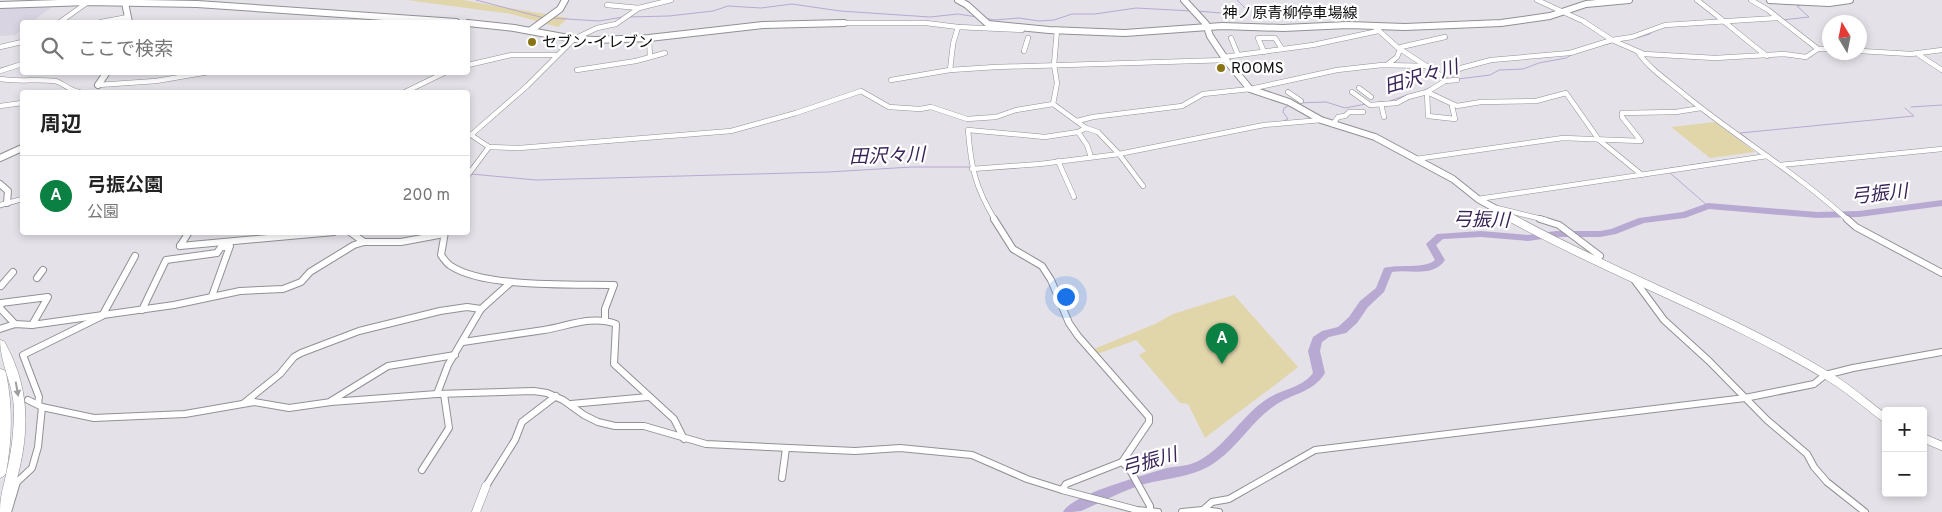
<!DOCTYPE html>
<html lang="ja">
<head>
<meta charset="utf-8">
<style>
  body { margin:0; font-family:Overpass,"Noto Sans JP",sans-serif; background:#f6f6f6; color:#222 }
  .controls { position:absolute; right:15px; bottom:15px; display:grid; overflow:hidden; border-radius:5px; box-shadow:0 2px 8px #0003 }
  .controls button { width:45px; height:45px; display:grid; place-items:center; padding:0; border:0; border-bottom:1px solid #e0e0e0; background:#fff; color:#222; font:25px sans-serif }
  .compass { position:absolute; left:1822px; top:15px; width:45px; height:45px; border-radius:50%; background:#fff; box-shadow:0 2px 8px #0003; rotate:350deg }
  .you { position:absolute; left:1065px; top:296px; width:18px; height:18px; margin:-12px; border:4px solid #fff; border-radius:50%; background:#1a73e8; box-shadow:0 0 0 8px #1a73e833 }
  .badge { display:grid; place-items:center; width:32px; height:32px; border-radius:50%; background:#0b8043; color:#fff; font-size:16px; font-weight:700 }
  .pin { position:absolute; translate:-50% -41px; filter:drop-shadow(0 1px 2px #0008) }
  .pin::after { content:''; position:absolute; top:26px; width:18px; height:15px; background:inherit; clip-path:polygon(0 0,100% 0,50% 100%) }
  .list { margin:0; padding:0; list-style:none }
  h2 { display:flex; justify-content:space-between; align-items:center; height:65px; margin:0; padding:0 20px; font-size:21px }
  h2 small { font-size:16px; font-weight:400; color:#767676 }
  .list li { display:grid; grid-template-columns:32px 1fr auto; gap:15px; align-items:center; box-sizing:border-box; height:80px; padding:0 20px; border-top:1px solid #e0e0e0 }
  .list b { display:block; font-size:19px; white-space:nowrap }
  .list p { margin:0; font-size:16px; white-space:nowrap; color:#767676 }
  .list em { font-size:16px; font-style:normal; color:#767676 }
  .icon { flex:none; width:28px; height:28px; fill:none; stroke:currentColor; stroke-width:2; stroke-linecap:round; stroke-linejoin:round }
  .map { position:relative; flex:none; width:1942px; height:512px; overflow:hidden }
  .search { position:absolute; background:#fff; box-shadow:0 2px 8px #0003; left:20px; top:20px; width:450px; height:55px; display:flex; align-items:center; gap:12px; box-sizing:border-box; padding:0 18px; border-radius:5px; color:#767676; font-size:19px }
  .panel { position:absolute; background:#fff; box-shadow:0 2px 8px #0003; left:20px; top:90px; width:450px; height:145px; border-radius:5px }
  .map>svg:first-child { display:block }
</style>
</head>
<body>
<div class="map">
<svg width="1942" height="512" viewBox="0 0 1942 512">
  <rect width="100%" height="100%" fill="#e4e1e8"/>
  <!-- built -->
  <polygon fill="#d9d4e2" points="54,5 32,22 22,22 22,29 15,35 0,36 0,6"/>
  <!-- green -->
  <g fill="#e1d5aa">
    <polygon points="407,0 462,0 568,18 558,27 511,14"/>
    <polygon points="1715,122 1755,152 1710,158 1671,127"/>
    <path d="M1234 295 1298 367C1267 392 1236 413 1205 438L1188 404 1180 403 1139 355 1146 351 1136 340 1097 354 1094 349 1155 324 1173 314Z"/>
  </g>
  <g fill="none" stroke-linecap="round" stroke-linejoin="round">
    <!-- stream -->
    <g stroke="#b8a9d2" stroke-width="1">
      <polyline points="476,0 544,18"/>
      <polyline points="1197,11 1244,15 1246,9 1237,0"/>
      <polyline points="628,17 669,16 713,11 728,6 761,8 792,4 840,11 930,17 958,14 977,17"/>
      <polyline points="551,18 599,21 623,17"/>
      <polyline points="985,18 994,20 1019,18 1039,21 1054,20 1072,14 1095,14 1136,8 1192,11"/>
      <polyline points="1782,20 1809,17 1797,6 1800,5"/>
      <polyline points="1636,38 1650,34 1654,30"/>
      <polyline points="1604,45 1611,43"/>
      <polyline points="1458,79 1490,75 1499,70 1523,69 1539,63 1566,58 1573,54"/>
      <polyline points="1423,91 1437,84"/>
      <polyline points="1390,101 1407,95"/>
      <polyline points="1295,103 1326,102 1345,108 1366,104"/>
      <polyline points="1911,107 1942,105"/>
      <polyline points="1284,121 1288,119 1283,112 1284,108 1288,106"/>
      <polyline points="1749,140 1740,133 1914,116 1905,108"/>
      <polyline points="1040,162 1082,157"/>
      <polyline points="1665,169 1724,160"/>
      <polyline points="1670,173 1708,206"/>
      <polyline points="471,174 536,180 828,172 912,167 973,167"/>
      <polyline points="0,208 20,202"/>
    </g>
    <!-- river -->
    <path fill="#b8a9d2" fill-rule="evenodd" d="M1942 200V206L1859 217 1817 218 1709 209 1685 218 1644 223 1616 234 1600 237H1556L1528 241 1481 237 1443 239 1436 245 1445 260C1433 278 1410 269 1392 272L1384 292 1368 307 1357 323 1346 333 1329 337 1322 342 1320 351 1325 373C1313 393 1292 393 1274 406 1252 421 1239 445 1217 461 1197 477 1166 478 1141 485 1120 492 1102 502 1081 511 1076 512 1068 512 1063 512 1068 501 1103 488 1116 484 1133 478 1150 473 1167 468 1178 466 1190 466 1200 460 1227 445 1242 415 1267 399 1282 389 1302 388 1313 373L1308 351 1313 337 1322 331 1338 327 1349 317 1360 301 1376 288 1384 268C1398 264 1426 269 1435 260L1426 244 1437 234 1481 231 1528 235 1556 231H1600L1611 229 1639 218 1683 212 1708 203 1817 212 1859 211Z"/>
    <!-- street-far1 casing -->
    <g stroke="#929095" stroke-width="5.5">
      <g id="street-far1">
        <polyline points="671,0 639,8 616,24 597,28 574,39 527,86 471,135 489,147 519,148 731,131 796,113 861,91 889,107 920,109 931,107 967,119 996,117 1016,110 1053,104 1086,128 1098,132 1119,154 1143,186"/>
        <polyline points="1537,0 1583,21 1612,40 1644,54 1715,58 1784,54 1806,57 1818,49"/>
        <path d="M1697 0C1721 18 1743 38 1767 56"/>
        <polyline points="1751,0 1768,10 1818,49 1830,49"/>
        <polyline points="607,5 639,8"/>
        <polyline points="60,22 88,2"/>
        <polyline points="101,22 128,17"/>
        <polyline points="844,23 926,23 958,27 1022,30"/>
        <polyline points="1375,27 1397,47 1440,75 1452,74 1461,68 1491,60 1570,53 1612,40 1632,37 1665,25 1777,18"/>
        <polyline points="649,38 650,57"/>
        <polyline points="1231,38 1238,55"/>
        <polyline points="0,47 22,42"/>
        <polyline points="1024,51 1028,38"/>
        <polyline points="1860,51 1911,54 1942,50"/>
        <polyline points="1264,52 1258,38 1275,38 1282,49"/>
        <path d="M1638 52C1650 70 1670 82 1686 96 1739 139 1798 174 1848 220"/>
        <polyline points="1919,55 1942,70"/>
        <polyline points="1224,57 1313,45 1378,31"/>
        <polyline points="1388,64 1397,57 1401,47 1445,37"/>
        <polyline points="468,65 511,55 556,55"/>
        <polyline points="577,70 636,61 665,53"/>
        <polyline points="950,70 953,44 958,27"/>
        <polyline points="0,71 22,64"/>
        <path d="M0 79C19 82 36 79 55 81 62 82 68 90 79 92"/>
        <polyline points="891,80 950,70 996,67 1226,60"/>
        <polyline points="1457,80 1445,81 1427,92 1457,106 1481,102 1536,101 1566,93 1599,140 1642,175"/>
        <polyline points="98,85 156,81 209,72"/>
        <polyline points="1359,88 1371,97"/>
        <polyline points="405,92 446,72"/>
        <polyline points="1288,92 1301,101"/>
        <polyline points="1352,92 1370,105 1397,103 1408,97 1427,92 1428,116 1455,119 1452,106"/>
        <polyline points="1053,104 1057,83 1054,65 1057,30"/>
        <polyline points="1381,104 1384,117"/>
        <polyline points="0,106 22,103"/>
        <polyline points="1077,121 1093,117 1182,106 1203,94 1250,89 1337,70 1382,65 1427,66"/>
        <polyline points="1333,124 1338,117 1345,116 1349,112 1363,112"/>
        <polyline points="1078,132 1087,145 1091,157"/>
        <polyline points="1416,159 1563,138 1641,141 1622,117 1622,113 1676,112 1701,108"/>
        <polyline points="1058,161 1074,197"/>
        <polyline points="1780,165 1942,149"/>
        <polyline points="972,169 1040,164 1119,154 1264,125 1321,120"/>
        <polyline points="468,175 489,147"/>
        <polyline points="1478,199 1767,156"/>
        <polyline points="0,205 22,199"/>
        <polyline points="1497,208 1546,220"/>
        <path d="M995 220C975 187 971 167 968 130L1045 137 1078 132 1086 128"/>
      </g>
    </g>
    <!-- street casing -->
    <g stroke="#929095" stroke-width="8">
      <g id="street">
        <polyline points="994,219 1013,249 1042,266 1051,280 1069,323 1078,336 1149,417 1149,422 1122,462"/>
        <polyline points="1540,219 1559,225 1600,256"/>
        <polyline points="1847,219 1856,227 1942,273"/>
        <polyline points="350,232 364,242"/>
        <path d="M445 232 441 255C444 259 447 264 451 266 484 288 573 284 614 285L605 309V320"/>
        <polyline points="180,246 334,232"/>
        <polyline points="180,246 189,232"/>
        <polyline points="37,278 43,270"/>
        <polyline points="1633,278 1664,320 1709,361 1767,420 1807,454 1814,467 1827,482 1865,512"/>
        <polyline points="1,286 13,272"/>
        <polyline points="142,310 166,260 217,253 221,247 230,246 212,296"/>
        <polyline points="15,324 0,308 1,303 48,297 32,325"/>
        <polyline points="0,329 15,324 32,325 174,305 240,291 283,289 301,282 310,272 354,245 364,242 401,242 444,234"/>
        <path d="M463 342C490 338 517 334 544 330 569 326 591 315 616 324L614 364 674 419 684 439"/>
        <polyline points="437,394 448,365 481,309 510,283"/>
        <polyline points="28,400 42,407 94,418 185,414 254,402 289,408 331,402 437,394 534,391 547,393 563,400 584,415 598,422 615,426 644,426 706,444 855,451 900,448 972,455 1027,479 1062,490 1137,510 1158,512"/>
        <polyline points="331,401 388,366 455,355"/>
        <polyline points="244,403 280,374 294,357 301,353 359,331 440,311 467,307 481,309"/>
        <polyline points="38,404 39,397 23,355 102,316 135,256"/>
        <polyline points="571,404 648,397"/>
        <polyline points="1122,462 1130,470 1150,506 1150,511"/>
        <polyline points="422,470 449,428 444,394"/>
        <polyline points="782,478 786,448"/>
        <polyline points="486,486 515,440 522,422 556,396"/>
        <polyline points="1062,490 1066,484 1122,462"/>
        <polyline points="1203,510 1212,502 1229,499 1315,450 1745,398 1814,384 1825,375 1853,368 1942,352"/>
        <polyline points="8,512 17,482 32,468 38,447 42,407"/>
        <polyline points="1182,512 1203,510 1219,512"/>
      </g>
    </g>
    <!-- secondary-far1 casing -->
    <g stroke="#929095" stroke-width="8">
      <g id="secondary-far1">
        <polyline points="958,0 967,5 988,24 1049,30 1125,33 1222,26 1283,28 1348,25 1405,27 1501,23 1550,16 1586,4 1629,0"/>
        <polyline points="1184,0 1206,24 1210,36 1226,60 1250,89 1289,102 1321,120 1375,137 1453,179 1478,199 1516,220"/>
        <polyline points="1770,0 1829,3 1850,0"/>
        <polyline points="125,3 129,22"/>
        <polyline points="0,5 88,2 197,4 456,22"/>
        <polyline points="468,23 514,28 574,39 595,40 649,38 763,25 844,23"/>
        <polyline points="531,30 560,9 565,0"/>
        <polyline points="98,85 107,72"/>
        <polyline points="0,158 22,148"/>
        <polyline points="0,184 8,191 7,203"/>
      </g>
    </g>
    <!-- secondary casing -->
    <g stroke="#929095" stroke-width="9">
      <g id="secondary">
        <path d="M1513 219C1617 276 1730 316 1831 378 1851 390 1868 406 1886 419"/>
        <polyline points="1923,438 1942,446"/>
        <polyline points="476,512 486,486"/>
      </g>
    </g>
    <!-- highway casing -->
    <g stroke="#929095" stroke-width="1">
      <g id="highway">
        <path d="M0 340 4 341C37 399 27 452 7 512H0C0 495 4 486 7 470 12 450 14 429 14 408 13 384 0 363 0 340Z"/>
        <path d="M0 369 4 370 6 373C13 407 12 439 6 473L4 476 0 478Z"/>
      </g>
    </g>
    <!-- street-far1 -->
    <use href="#street-far1" stroke="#fff" stroke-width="4.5"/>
    <!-- street -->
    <use href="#street" stroke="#fff" stroke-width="6"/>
    <!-- secondary-far1 -->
    <use href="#secondary-far1" stroke="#fff" stroke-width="6"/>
    <!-- secondary -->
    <use href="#secondary" stroke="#fff" stroke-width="8"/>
    <!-- highway -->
    <use href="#highway" fill="#fff" fill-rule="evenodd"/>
  </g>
  <!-- one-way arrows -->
  <defs><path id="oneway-solid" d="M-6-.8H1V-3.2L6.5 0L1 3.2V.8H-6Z" transform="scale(1.25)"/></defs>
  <use fill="#9e9e9f" href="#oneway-solid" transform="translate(17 389) rotate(80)"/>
  <!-- markers -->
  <g fill="#8a7315" stroke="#fff" stroke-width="2">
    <circle cx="532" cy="42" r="5"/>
    <circle cx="1221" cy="68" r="5"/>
  </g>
  <g text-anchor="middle" stroke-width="4.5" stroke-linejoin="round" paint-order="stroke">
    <!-- far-street labels -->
    <g font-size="15" fill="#0d0c0e" stroke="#fff">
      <text x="1290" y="18">神ノ原青柳停車場線</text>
    </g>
    <!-- far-poi labels -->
    <g font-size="15" fill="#0d0c0e" stroke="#fff" text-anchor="start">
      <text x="542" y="47">セブン-イレブン</text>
      <text x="1231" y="73">ROOMS</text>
    </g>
    <!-- water labels -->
    <g font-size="19" font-style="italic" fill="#3a2457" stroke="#fff">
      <text transform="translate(1421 76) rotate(-16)" y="7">田沢々川</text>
      <text transform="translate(887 155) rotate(-2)" y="7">田沢々川</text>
      <text transform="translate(1879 193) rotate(-6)" y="7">弓振川</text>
      <text transform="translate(1481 219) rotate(1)" y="7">弓振川</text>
      <text transform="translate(1149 461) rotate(-16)" y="7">弓振川</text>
    </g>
  </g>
</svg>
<div class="controls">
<button>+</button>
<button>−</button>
</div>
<svg class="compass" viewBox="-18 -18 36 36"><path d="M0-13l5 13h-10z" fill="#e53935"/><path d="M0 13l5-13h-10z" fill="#767676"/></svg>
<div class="you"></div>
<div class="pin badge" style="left:1222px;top:364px">A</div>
<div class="search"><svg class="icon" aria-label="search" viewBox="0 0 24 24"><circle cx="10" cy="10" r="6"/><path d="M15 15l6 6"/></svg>ここで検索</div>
<section class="panel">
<h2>周辺<small></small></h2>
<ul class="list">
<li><span class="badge">A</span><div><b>弓振公園</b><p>公園</p></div><em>200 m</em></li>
</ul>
</section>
</div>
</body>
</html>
